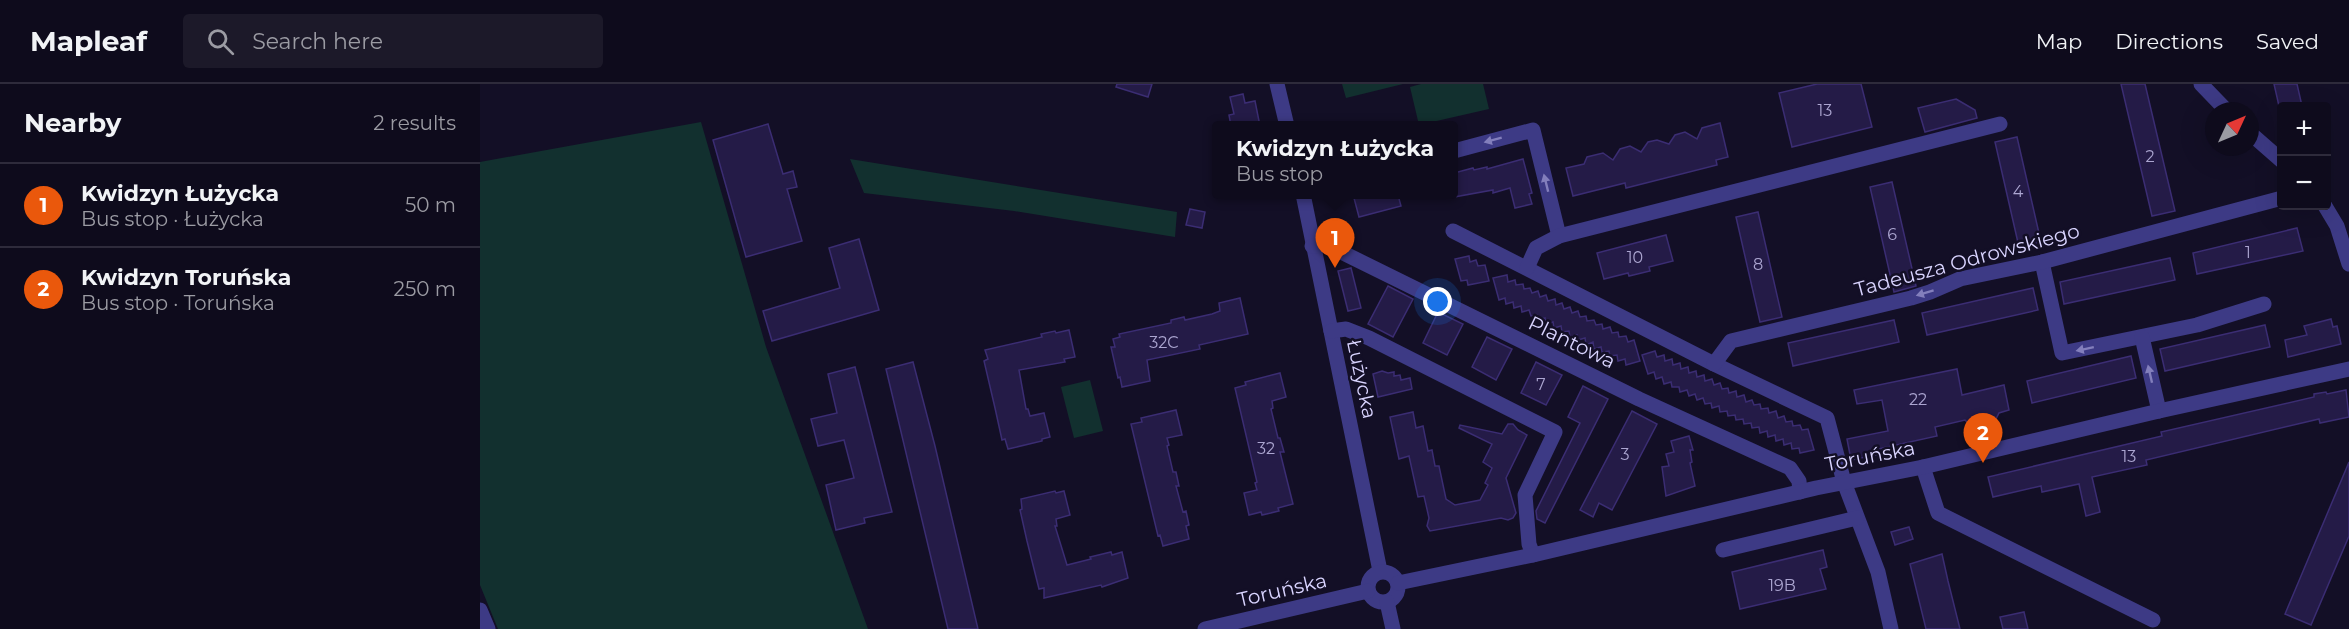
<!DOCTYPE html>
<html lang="en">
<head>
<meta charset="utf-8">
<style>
  body { margin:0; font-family:Montserrat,sans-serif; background:#1c1929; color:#f1f3f6 }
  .controls { position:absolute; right:18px; top:18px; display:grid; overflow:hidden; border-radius:6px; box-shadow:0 6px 24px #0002 }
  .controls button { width:54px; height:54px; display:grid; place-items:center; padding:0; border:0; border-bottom:2px solid #2e2b3b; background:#0e0b1c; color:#f1f3f6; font:30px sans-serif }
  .compass { position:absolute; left:1725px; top:18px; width:54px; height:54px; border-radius:50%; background:#0e0b1c; box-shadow:0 6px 24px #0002; rotate:46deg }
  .you { position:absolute; left:958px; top:218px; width:21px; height:21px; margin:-15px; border:4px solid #fff; border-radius:50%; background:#1a73e8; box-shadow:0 0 0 9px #1a73e833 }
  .badge { display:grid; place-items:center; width:39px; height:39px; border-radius:50%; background:#ea580c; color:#fff; font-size:20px; font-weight:700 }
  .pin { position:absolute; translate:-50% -50px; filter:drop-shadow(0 2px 3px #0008) }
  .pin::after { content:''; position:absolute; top:32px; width:21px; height:18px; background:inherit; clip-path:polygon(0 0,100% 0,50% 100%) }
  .popup { position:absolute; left:732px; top:37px; width:246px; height:78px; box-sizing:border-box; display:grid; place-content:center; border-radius:6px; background:#0e0b1c; filter:drop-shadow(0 2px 4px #0005); font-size:20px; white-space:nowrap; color:#9b9ba3 }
  .popup b { font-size:22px; color:#f1f3f6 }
  .popup::after { content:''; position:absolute; left:50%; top:100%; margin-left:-12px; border:12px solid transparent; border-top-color:#0e0b1c }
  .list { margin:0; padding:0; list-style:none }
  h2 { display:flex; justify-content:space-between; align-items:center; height:78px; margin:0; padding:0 24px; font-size:26px }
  h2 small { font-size:20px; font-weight:400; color:#9b9ba3 }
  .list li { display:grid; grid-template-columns:39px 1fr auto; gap:18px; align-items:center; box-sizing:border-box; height:84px; padding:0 24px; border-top:2px solid #2e2b3b }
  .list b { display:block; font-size:22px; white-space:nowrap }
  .list p { margin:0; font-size:20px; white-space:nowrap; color:#9b9ba3 }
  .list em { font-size:20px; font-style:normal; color:#9b9ba3 }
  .icon { flex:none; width:33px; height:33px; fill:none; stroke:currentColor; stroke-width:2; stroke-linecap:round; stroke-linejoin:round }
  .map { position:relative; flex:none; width:1869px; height:545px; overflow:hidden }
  header { display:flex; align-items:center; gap:36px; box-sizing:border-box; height:84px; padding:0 30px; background:#0e0b1c; border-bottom:2px solid #2e2b3b }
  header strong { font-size:28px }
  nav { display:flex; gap:33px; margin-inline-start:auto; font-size:21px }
  .search { width:420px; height:54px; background:#1c1929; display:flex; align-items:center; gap:15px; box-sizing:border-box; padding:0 21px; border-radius:6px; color:#9b9ba3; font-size:22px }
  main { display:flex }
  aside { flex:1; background:#0e0b1c }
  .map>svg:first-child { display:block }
</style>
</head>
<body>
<header>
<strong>Mapleaf</strong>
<div class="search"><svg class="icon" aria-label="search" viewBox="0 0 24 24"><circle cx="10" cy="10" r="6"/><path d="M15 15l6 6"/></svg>Search here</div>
<nav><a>Map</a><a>Directions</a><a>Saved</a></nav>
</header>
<main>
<aside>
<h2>Nearby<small>2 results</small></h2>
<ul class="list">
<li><span class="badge">1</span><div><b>Kwidzyn Łużycka</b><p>Bus stop · Łużycka</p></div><em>50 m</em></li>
<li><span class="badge">2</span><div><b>Kwidzyn Toruńska</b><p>Bus stop · Toruńska</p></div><em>250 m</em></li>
</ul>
</aside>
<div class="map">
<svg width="1869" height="545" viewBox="0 0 1869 545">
  <rect width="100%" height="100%" fill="#130f26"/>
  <!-- green -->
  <g fill="#12302f">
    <polygon points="862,0 923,0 866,14"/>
    <polygon points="941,0 1003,0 1009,25 939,41 930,3"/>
    <polygon points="221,38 286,263 388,545 18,545 0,501 0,78"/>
    <polygon points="370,75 697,128 695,153 534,127 384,109"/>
    <polygon points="610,296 623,347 594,354 581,303"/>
  </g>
  <!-- building -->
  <g fill="#241b47" stroke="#3b2d73" stroke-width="1.5">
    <polygon points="637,0 672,0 668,13 636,3"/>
    <polygon points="1337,0 1381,0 1392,43 1312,63 1299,9"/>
    <polygon points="1641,0 1665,0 1695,127 1672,132"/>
    <polygon points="1794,0 1817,0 1822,22 1799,22"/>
    <polygon points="763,10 765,19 775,17 780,42 751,42 749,31 754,30 750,13"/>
    <polygon points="1476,15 1495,26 1497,34 1445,48 1438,24"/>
    <polygon points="1240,39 1248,73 1236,76 1237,81 1146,104 1145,99 1093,112 1086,84 1104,80 1107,73 1123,69 1133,76 1140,65 1150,62 1161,68 1168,58 1177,56 1189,60 1195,51 1205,48 1217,55 1222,44"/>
    <polygon points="288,40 303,90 313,87 317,103 307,105 322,157 266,173 233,56"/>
    <polygon points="1537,53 1561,158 1539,163 1515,58"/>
    <polygon points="1043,75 1052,109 1049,110 1052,120 1035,124 1030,104 1013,109 1013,106 974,113 974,89 993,84 994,86 1007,83 1007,85"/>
    <polygon points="1412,98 1436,202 1414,208 1390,103"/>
    <polygon points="888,111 918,111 921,122 879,133 874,114"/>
    <polygon points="710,125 725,128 722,144 706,141"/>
    <polygon points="1278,128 1302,233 1280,238 1256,133"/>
    <polygon points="1817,144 1823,167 1717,190 1713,169"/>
    <polygon points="1186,151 1193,177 1169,183 1170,187 1149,192 1148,189 1124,195 1117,169"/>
    <polygon points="379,155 399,226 292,257 283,227 360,204 349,164"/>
    <polygon points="989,172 990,178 996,176 998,182 1005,181 1009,197 988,201 987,196 981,197 975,175"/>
    <polygon points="1690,174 1695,196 1584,220 1580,198"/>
    <polygon points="871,184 881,224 868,227 858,187"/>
    <polygon points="1027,191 1028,198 1035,196 1036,201 1043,200 1044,205 1050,204 1052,209 1058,207 1060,213 1066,211 1068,217 1075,215 1076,221 1082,219 1084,225 1090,223 1092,229 1098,227 1100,233 1106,232 1107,237 1114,236 1116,241 1122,240 1123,245 1130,243 1132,249 1138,248 1139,253 1146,252 1148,258 1154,256 1160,277 1146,281 1145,275 1138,277 1137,271 1130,272 1129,267 1122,268 1121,263 1114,265 1113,258 1106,261 1105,254 1098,256 1097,251 1090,253 1089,247 1082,248 1081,242 1074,244 1073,238 1066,240 1065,234 1058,236 1057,231 1051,232 1049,226 1042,228 1041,222 1034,224 1033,218 1026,220 1025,214 1019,216 1013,194"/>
    <polygon points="908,202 933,215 913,253 888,240"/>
    <polygon points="1553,204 1558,226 1447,251 1442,229"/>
    <polygon points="760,214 768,250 719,261 720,265 667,276 670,297 642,303 640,293 638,294 631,263 635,263 633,255 640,253 639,250 691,239 691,236 704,233 705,236 732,230 740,227 739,219"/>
    <polygon points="958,228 983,240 967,271 943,259"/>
    <polygon points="1851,235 1853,243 1857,242 1861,260 1808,273 1805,256 1827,251 1824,242"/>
    <polygon points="1414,236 1419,258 1313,282 1308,259"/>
    <polygon points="1785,241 1790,263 1685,287 1680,265"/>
    <polygon points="589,246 595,273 584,275 585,278 539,286 546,325 548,325 550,332 564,329 570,353 562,355 562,357 528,365 525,355 522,356 515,324 504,277 508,275 505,266 562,253 561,250 575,247 576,249"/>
    <polygon points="1007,253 1032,265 1016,296 992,283"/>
    <polygon points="1175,267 1177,273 1184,271 1185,277 1192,275 1193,281 1200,279 1201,285 1208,283 1209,289 1216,287 1217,293 1224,291 1225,297 1232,295 1234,301 1240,299 1242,305 1248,304 1249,309 1256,307 1257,313 1264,311 1266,318 1272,316 1274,321 1280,320 1281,325 1288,324 1289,329 1296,327 1298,334 1304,332 1306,338 1312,337 1313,342 1320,341 1322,346 1328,345 1334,366 1320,369 1319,364 1312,365 1311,359 1304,361 1303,355 1296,357 1295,351 1288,353 1287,347 1280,349 1279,343 1272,344 1271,339 1264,340 1263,335 1256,336 1255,331 1248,332 1247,327 1240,328 1239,322 1232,324 1231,319 1225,320 1223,314 1217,316 1215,310 1209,312 1207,306 1200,308 1199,303 1192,303 1191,298 1184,300 1182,293 1176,295 1174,288 1168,290 1162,271"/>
    <polygon points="1651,272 1656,294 1552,319 1547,297"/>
    <polygon points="433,278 455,362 498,545 468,545 406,285"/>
    <polygon points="1056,278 1082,291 1066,321 1041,309"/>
    <polygon points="375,283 412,428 384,434 385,439 356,446 346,401 374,394 364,356 338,362 331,335 357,329 348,290"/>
    <polygon points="1477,285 1482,311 1524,301 1529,326 1519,329 1516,335 1509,331 1495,334 1491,342 1485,336 1455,343 1457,352 1398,365 1400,370 1371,376 1367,355 1408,347 1402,316 1377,320 1374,306"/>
    <polygon points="902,287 908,289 914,288 914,292 920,291 921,296 930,294 932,305 898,313 893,290"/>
    <polygon points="800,289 806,313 792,317 793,324 791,325 798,354 800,354 804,368 800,368 813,420 798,424 799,427 782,431 781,428 769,431 764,409 777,406 775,399 777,398 755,304 766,301 765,298"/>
    <polygon points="1103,302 1128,315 1065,439 1057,435 1056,427 1100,339 1088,333"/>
    <polygon points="1866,306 1869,333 1840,339 1839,335 1666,376 1667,381 1612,393 1620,428 1606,432 1599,400 1562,408 1561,402 1513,413 1508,393 1682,352 1681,348 1834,313 1834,310 1846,308 1847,310"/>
    <polygon points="696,326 702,351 687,354 689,361 687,362 693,388 696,388 699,402 696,402 703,428 706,427 709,441 706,442 709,455 683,462 680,451 678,452 651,340 662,338 661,334"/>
    <polygon points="1152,327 1177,340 1132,426 1119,419 1113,433 1100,426"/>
    <polygon points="933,328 936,344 943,342 948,367 952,366 955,382 959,382 966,415 975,421 1000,416 1008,401 1005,399 1012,384 1003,378 1012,360 979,344 980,341 1022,350 1028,340 1033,340 1038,346 1047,351 1026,394 1036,429 1033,434 1028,436 1021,434 950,447 947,442 949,434 944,412 938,413 929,372 919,375 910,333"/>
    <polygon points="1209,352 1213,366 1210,366 1212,378 1210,379 1215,402 1186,412 1182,383 1189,382 1186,370 1194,368 1191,357"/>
    <polygon points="1869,378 1869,452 1831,541 1805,530"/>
    <polygon points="575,407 576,409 584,407 590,431 576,435 577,442 575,442 587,481 611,475 610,473 631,468 632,471 642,468 648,494 622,503 621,501 564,514 564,504 559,505 547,457 540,426 542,425 541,415"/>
    <polygon points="1429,443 1433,455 1415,461 1411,448"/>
    <polygon points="1343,466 1347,483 1340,485 1346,505 1260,525 1252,488"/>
    <polygon points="1462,470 1468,497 1480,545 1446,545 1430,480"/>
    <polygon points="1544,528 1548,545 1523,545 1520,533"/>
  </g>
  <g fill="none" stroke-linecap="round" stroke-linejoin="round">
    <!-- minor -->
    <g stroke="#3d3a85" stroke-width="15">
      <polyline points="797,0 807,42"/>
      <polyline points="1721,0 1747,27"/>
      <polyline points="1770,49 1802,77"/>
      <polyline points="974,67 1053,46 1079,152"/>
      <polyline points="823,110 900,487"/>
      <polyline points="1845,122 1857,142 1869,180"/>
      <polyline points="973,147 1234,280 1347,334 1364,398 1398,488 1411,545"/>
      <polyline points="832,162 847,161 1159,315 1310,384 1319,397 1320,408"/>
      <polyline points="1562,178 1582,269 1717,241 1784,220"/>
      <polyline points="1047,184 1056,164 1079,152 1520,40"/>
      <polyline points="851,247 866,245 889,254 1075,348 1045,411 1049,460 1053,471"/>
      <polyline points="1662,253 1679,327"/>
      <polyline points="1234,280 1251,257 1431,214 1450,208 1480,195 1562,178 1802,114"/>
      <polyline points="1443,383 1458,429 1673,536"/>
      <polyline points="1243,466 1377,434"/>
      <circle cx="903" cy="503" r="15"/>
      <polyline points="918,499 1053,471 1336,404 1443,383 1679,327 1869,285"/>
      <polyline points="907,518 913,545"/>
      <polyline points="0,526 8,545"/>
      <polyline points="725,545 888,507"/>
    </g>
  </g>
  <!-- one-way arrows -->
  <defs><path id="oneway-solid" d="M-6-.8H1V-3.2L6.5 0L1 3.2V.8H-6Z" transform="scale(1.5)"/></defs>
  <g fill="#837fbc">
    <use href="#oneway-solid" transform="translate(1013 56) rotate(165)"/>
    <use href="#oneway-solid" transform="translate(1066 99) rotate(-104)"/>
    <use href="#oneway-solid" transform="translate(1445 209) rotate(163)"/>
    <use href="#oneway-solid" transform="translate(1605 265) rotate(168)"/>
    <use href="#oneway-solid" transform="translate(1670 290) rotate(-103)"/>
  </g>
  <g text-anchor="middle" stroke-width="5" stroke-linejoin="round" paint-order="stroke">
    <!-- number labels -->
    <g font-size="16" fill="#aca6d1">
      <text x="1345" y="32">13</text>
      <text x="1670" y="78">2</text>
      <text x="1538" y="113">4</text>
      <text x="1412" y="156">6</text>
      <text x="1768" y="174">1</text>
      <text x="1155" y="179">10</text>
      <text x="1278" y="186">8</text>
      <text x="684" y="264">32C</text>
      <text x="1061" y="306">7</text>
      <text x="1438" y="321">22</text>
      <text x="786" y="370">32</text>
      <text x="1145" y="376">3</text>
      <text x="1649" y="378">13</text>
      <text x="1302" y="507">19B</text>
    </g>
    <!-- street labels -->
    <g font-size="20" fill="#d9d4ff" stroke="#130f26">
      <text transform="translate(1487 176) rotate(-15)" y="7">Tadeusza Odrowskiego</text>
      <text transform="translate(1092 258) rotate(26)" y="7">Plantowa</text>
      <text transform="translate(882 295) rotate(78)" y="7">Łużycka</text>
      <text transform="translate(1390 372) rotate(-11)" y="7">Toruńska</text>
      <text transform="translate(802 506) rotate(-13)" y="7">Toruńska</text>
    </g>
  </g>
</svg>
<div class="controls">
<button>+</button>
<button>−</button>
</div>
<svg class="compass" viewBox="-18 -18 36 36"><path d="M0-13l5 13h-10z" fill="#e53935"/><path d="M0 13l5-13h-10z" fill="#9b9ba3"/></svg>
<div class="you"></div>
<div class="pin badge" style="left:855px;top:184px">1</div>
<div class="popup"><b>Kwidzyn Łużycka</b>Bus stop</div>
<div class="pin badge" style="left:1503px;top:379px">2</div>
</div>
</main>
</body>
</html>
